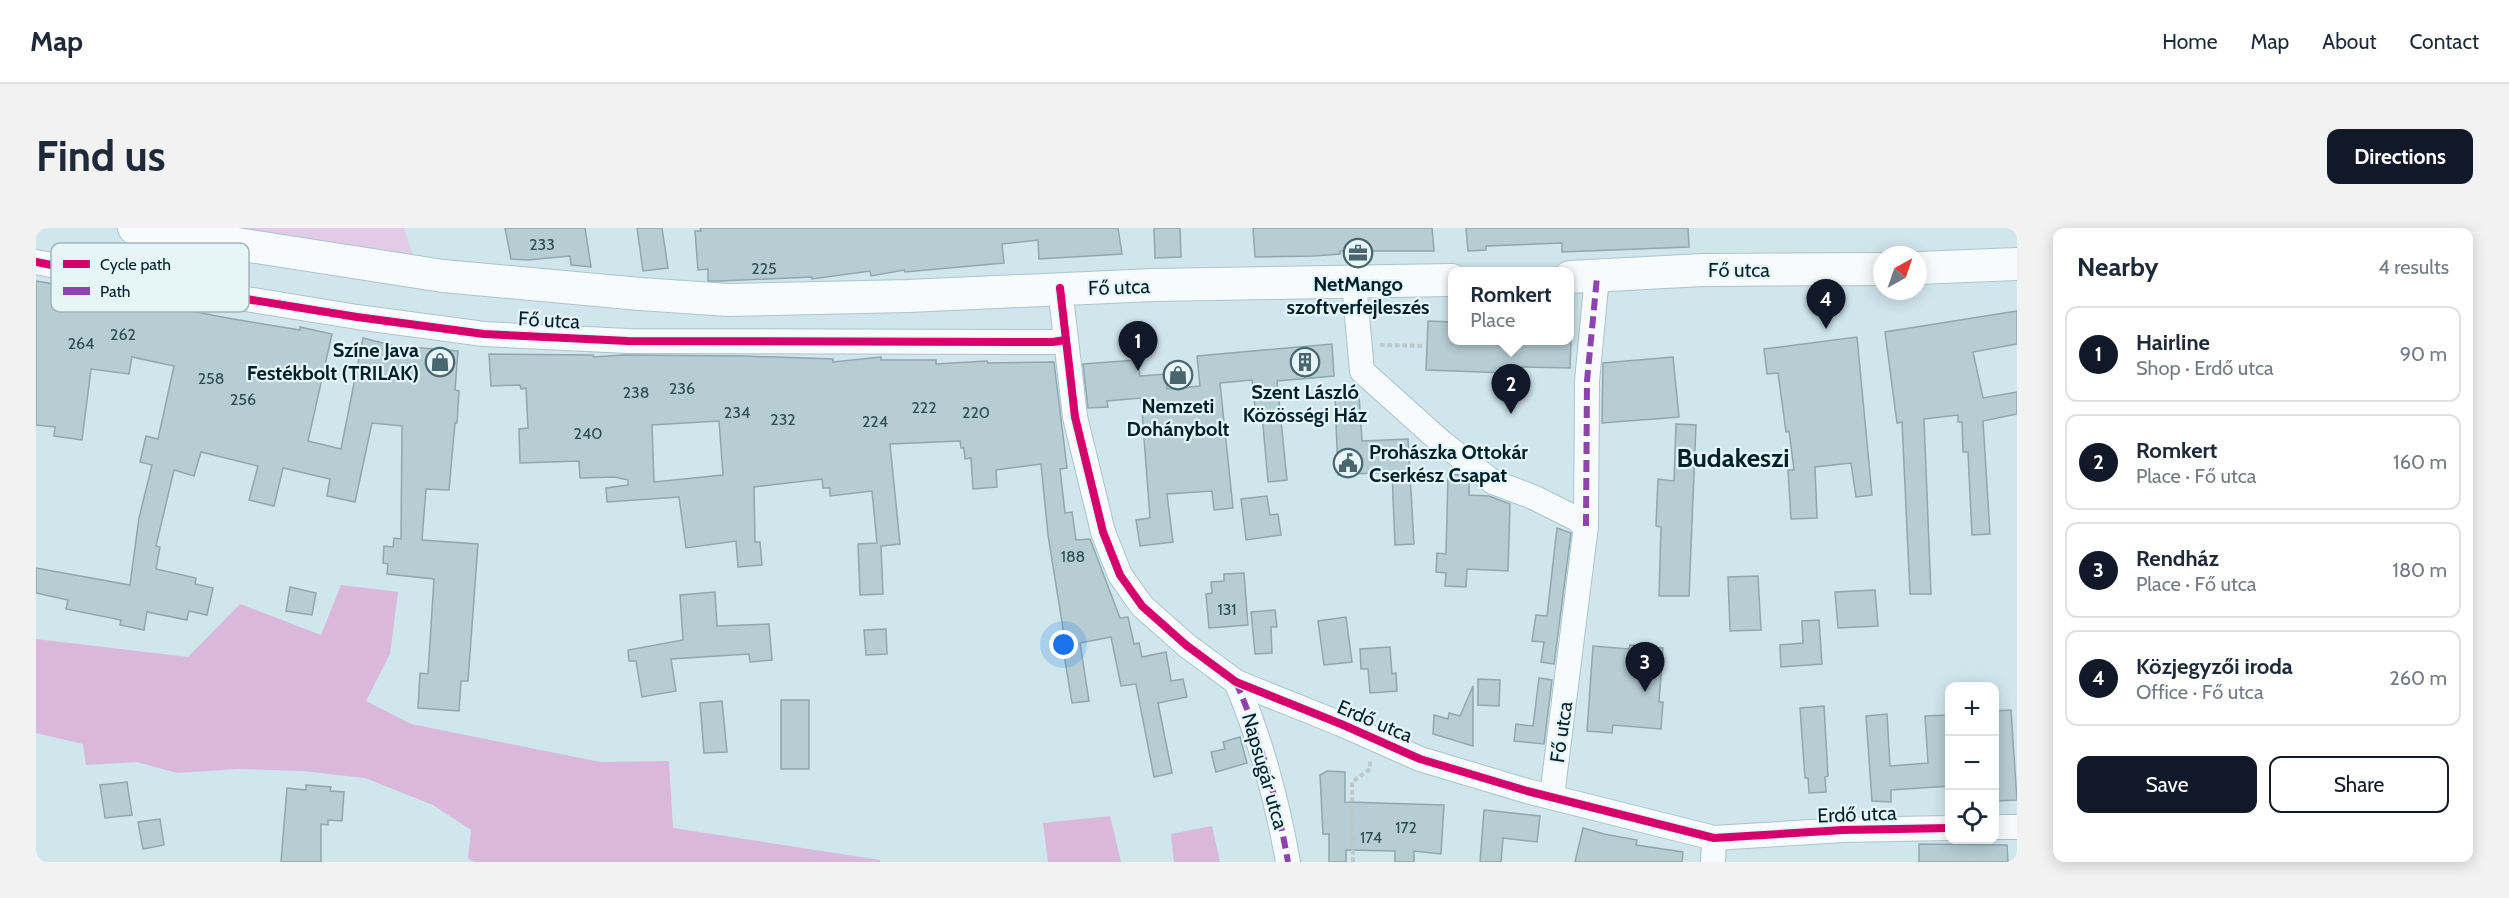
<!DOCTYPE html>
<html lang="en">
<head>
<meta charset="utf-8">
<style>
  body { margin:0; font-family:Cabin,sans-serif; background:#f2f2f3; color:#1f2937 }
  .controls { position:absolute; right:18px; bottom:18px; display:grid; overflow:hidden; border-radius:12px; box-shadow:0 3px 15px #0003 }
  .controls button { width:54px; height:54px; display:grid; place-items:center; padding:0; border:0; border-bottom:2px solid #e0e1e3; background:#fff; color:#1f2937; font:30px sans-serif }
  .compass { position:absolute; left:1837px; top:18px; width:54px; height:54px; border-radius:50%; background:#fff; box-shadow:0 3px 15px #0003; rotate:40deg }
  .you { position:absolute; left:1028px; top:417px; width:21px; height:21px; margin:-15px; border:4px solid #fff; border-radius:50%; background:#1a73e8; box-shadow:0 0 0 9px #1a73e833 }
  .badge { display:grid; place-items:center; width:39px; height:39px; border-radius:50%; background:#111827; color:#fff; font-size:20px; font-weight:700 }
  .pin { position:absolute; translate:-50% -50px; filter:drop-shadow(0 2px 3px #0008) }
  .pin::after { content:''; position:absolute; top:32px; width:21px; height:18px; background:inherit; clip-path:polygon(0 0,100% 0,50% 100%) }
  .popup { position:absolute; left:1412px; top:39px; width:126px; height:78px; box-sizing:border-box; display:grid; place-content:center; border-radius:12px; background:#fff; filter:drop-shadow(0 2px 4px #0005); font-size:20px; white-space:nowrap; color:#747a83 }
  .popup b { font-size:22px; color:#1f2937 }
  .popup::after { content:''; position:absolute; left:50%; top:100%; margin-left:-12px; border:12px solid transparent; border-top-color:#fff }
  .list { margin:0; padding:0; list-style:none }
  h2 { display:flex; justify-content:space-between; align-items:center; height:78px; margin:0; padding:0 24px; font-size:26px }
  h2 small { font-size:20px; font-weight:400; color:#747a83 }
  .list li { display:grid; grid-template-columns:39px 1fr auto; gap:18px; align-items:center; box-sizing:border-box; height:96px; margin:0 12px 12px; padding:0 12px; border:2px solid #e0e1e3; border-radius:12px }
  .list b { display:block; font-size:22px; white-space:nowrap }
  .list p { margin:0; font-size:20px; white-space:nowrap; color:#747a83 }
  .list em { font-size:20px; font-style:normal; color:#747a83 }
  .actions { display:flex; gap:12px; padding:18px 24px }
  .actions a { flex:1; padding:14px 0; border:2px solid #111827; border-radius:12px; text-align:center; font-size:21px; color:#111827 }
  .actions .main { background:#111827; color:#fff }
  .icon { flex:none; width:33px; height:33px; fill:none; stroke:currentColor; stroke-width:2; stroke-linecap:round; stroke-linejoin:round }
  .map { position:relative; flex:none; width:1981px; height:634px; overflow:hidden; border-radius:12px }
  header { display:flex; align-items:center; gap:36px; box-sizing:border-box; height:84px; padding:0 30px; background:#fff; border-bottom:2px solid #e0e1e3 }
  header strong { font-size:28px }
  nav { display:flex; gap:33px; margin-inline-start:auto; font-size:21px }
  .intro { display:flex; align-items:center; justify-content:space-between; box-sizing:border-box; height:144px; padding:0 36px }
  h1 { margin:0; font-size:42px }
  .button { padding:15px 27px; border-radius:12px; background:#111827; color:#fff; font-size:21px; font-weight:700 }
  main { display:flex; gap:36px; padding:0 36px }
  aside { flex:1; background:#fff; border-radius:12px; box-shadow:0 3px 15px #0003 }
  .map>svg:first-child { display:block }
</style>
</head>
<body>
<header>
<strong>Map</strong>
<nav><a>Home</a><a>Map</a><a>About</a><a>Contact</a></nav>
</header>
<div class="intro"><h1>Find us</h1><a class="button">Directions</a></div>
<main>
<div class="map">
<svg width="1981" height="634" viewBox="0 0 1981 634">
  <rect width="100%" height="100%" fill="#cfe6ec"/>
  <!-- green -->
  <polygon fill="#e1cbe6" points="199,0 368,0 377,28"/>
  <!-- forest -->
  <g fill="#d9b8dc">
    <polygon points="305,357 362,364 354,426 330,473 375,496 564,534 633,533 637,600 844,632 844,634 439,634 432,631 435,602 397,577 329,550 267,543 201,541 141,545 101,534 50,537 47,516 0,505 0,411 152,429 204,376 285,407"/>
    <polygon points="1074,588 1085,634 1012,634 1007,595"/>
    <polygon points="1176,598 1184,634 1138,634 1135,606"/>
  </g>
  <!-- building -->
  <g fill="#b5cdd3" stroke="#8fa8ae" stroke-width="1.5" fill-rule="evenodd">
    <polygon points="469,0 549,0 555,39 535,37 534,28 492,32 475,31"/>
    <polygon points="601,0 626,0 632,40 607,43"/>
    <polygon points="664,0 1082,0 1086,26 1003,31 1002,12 966,16 968,35 869,44 868,42 835,48 834,43 776,51 776,49 684,53 672,53 672,41 662,42 659,3 665,3"/>
    <polygon points="1118,0 1144,0 1145,29 1119,30"/>
    <polygon points="1217,0 1396,0 1398,23 1304,23 1304,26 1278,28 1219,29"/>
    <polygon points="1430,0 1652,0 1653,19 1526,24 1526,15 1450,18 1450,22 1432,23"/>
    <polygon points="0,53 66,64 66,66 197,91 264,102 264,99 296,106 272,213 305,221 327,110 374,122 374,119 422,123 419,162 423,163 421,195 419,195 413,262 390,261 386,312 442,316 432,453 425,453 423,483 382,480 384,445 392,446 398,351 351,346 352,336 347,335 348,318 357,319 358,310 365,311 366,198 336,195 319,274 291,268 294,251 247,240 238,278 213,272 222,238 165,224 158,248 138,242 120,318 124,319 120,341 160,350 159,356 177,360 171,387 153,383 151,392 111,384 108,402 84,397 85,392 30,381 32,372 0,365 0,340 94,357 103,290 116,237 104,234 110,208 122,211 138,138 96,129 93,146 55,141 46,212 18,208 19,199 0,197"/>
    <polygon points="1981,83 1981,116 1937,124 1947,170 1981,164 1981,186 1947,193 1954,306 1936,307 1932,224 1927,224 1926,194 1922,194 1922,187 1888,191 1895,366 1874,366 1866,194 1861,195 1849,104"/>
    <polygon points="1392,93 1416,94 1416,112 1535,112 1534,140 1486,139 1485,143 1472,143 1472,145 1390,142"/>
    <polygon points="1821,109 1836,267 1820,269 1815,235 1779,239 1781,290 1755,291 1752,242 1758,242 1753,203 1750,204 1742,145 1731,146 1728,121"/>
    <polygon points="1296,116 1298,148 1241,153 1251,252 1232,254 1226,186 1220,187 1216,152 1184,155 1197,280 1178,282 1176,263 1131,266 1137,314 1104,318 1100,292 1114,290 1105,170 1071,173 1072,179 1052,180 1047,136 1101,132 1104,148 1131,146 1131,161 1164,158 1161,128"/>
    <path d="M453 126 557 127 558 129 586 127 709 128 797 131V134L845 129V132H900V136L951 133 952 135 1018 134 1031 240 1024 241 1029 285 1036 284 1040 312 1054 311 1084 390 1092 389 1098 416 1103 415 1106 429 1130 424 1135 453 1147 451 1151 469 1122 475 1136 545 1118 549 1100 456 1085 458 1075 409 1044 415 1053 473 1036 475 1025 408 1028 407 1012 307 1005 236 960 242 961 259 937 261 935 230 929 231 928 220H925L924 213 854 216 864 316 845 318 847 366 824 367 822 316 841 315 836 263 794 268V260H787L786 251 718 259 719 314H724L726 337 702 339 700 313 650 320 643 269 571 274 570 260 592 257V252L578 249 544 250 543 233 484 235 483 201 492 200 490 160 485 161 484 157 455 158ZM683 193 687 247 618 254 616 197Z"/>
    <polygon points="1637,129 1643,189 1566,195 1567,135"/>
    <polygon points="1323,167 1326,213 1372,211 1378,316 1359,317 1356,244 1302,247 1299,168"/>
    <polygon points="1640,196 1660,197 1653,368 1623,368 1625,299 1620,298 1622,251 1638,253"/>
    <polygon points="1412,246 1424,247 1433,254 1433,267 1453,268 1474,276 1472,343 1431,341 1430,359 1409,358 1410,345 1400,344 1401,325 1410,326"/>
    <polygon points="1231,268 1234,287 1242,286 1245,307 1210,312 1205,271"/>
    <polygon points="1521,300 1535,305 1518,436 1505,434 1508,414 1496,413 1500,387 1511,388"/>
    <polygon points="1208,345 1212,397 1173,400 1170,366 1176,365 1175,354 1188,353 1188,346"/>
    <polygon points="1722,348 1725,402 1694,403 1692,349"/>
    <polygon points="254,359 280,365 276,387 250,383"/>
    <polygon points="1839,362 1842,398 1802,400 1799,364"/>
    <polygon points="679,364 681,398 733,396 736,432 714,434 713,426 635,431 640,463 606,469 600,433 593,433 592,422 647,412 644,367"/>
    <polygon points="1239,382 1241,399 1235,399 1236,425 1219,426 1215,384"/>
    <polygon points="1310,389 1316,434 1288,437 1282,393"/>
    <polygon points="1783,392 1786,436 1745,439 1744,417 1767,415 1766,393"/>
    <polygon points="850,401 851,426 830,427 828,402"/>
    <polygon points="1594,417 1627,420 1623,474 1627,474 1625,501 1577,497 1576,505 1551,503 1557,418 1593,421"/>
    <polygon points="1354,419 1356,446 1360,445 1361,463 1334,465 1332,441 1325,441 1324,421"/>
    <polygon points="1503,450 1516,452 1508,516 1478,513 1480,496 1497,498"/>
    <polygon points="1442,451 1464,452 1463,478 1442,477"/>
    <polygon points="1437,458 1437,518 1397,506 1398,487 1412,491 1413,485 1424,488"/>
    <rect x="745" y="472" width="28" height="69"/>
    <polygon points="686,473 691,524 668,525 664,475"/>
    <polygon points="1788,478 1792,548 1789,549 1790,564 1773,565 1772,550 1769,550 1764,480"/>
    <polygon points="1975,482 1981,572 1960,573 1959,483"/>
    <polygon points="1851,486 1854,538 1892,535 1889,488 1914,487 1914,558 1855,562 1855,574 1836,573 1830,488"/>
    <polygon points="1204,509 1211,535 1180,544 1175,524 1189,521 1187,514"/>
    <polygon points="1291,543 1309,544 1309,574 1408,577 1405,626 1378,623 1378,634 1359,634 1359,623 1310,622 1310,634 1293,634 1293,606 1287,606 1284,547"/>
    <polygon points="91,554 96,587 69,590 64,557"/>
    <polygon points="270,557 295,559 294,563 308,564 306,593 292,592 292,597 285,596 285,634 245,634 251,560 270,562"/>
    <polygon points="1448,582 1504,588 1501,614 1467,610 1465,634 1444,634"/>
    <polygon points="124,591 128,617 107,621 102,594"/>
    <polygon points="1547,600 1568,606 1601,612 1600,617 1647,624 1646,634 1539,634"/>
    <polygon points="1883,616 1971,617 1972,634 1883,634"/>
  </g>
  <g fill="none" stroke-linecap="round" stroke-linejoin="round">
    <!-- minor casing -->
    <g stroke="#abc4ca" stroke-width="26">
      <g id="minor">
        <polyline points="0,34 81,50 321,89 448,106 592,113 1017,114 1029,112"/>
        <polyline points="1318,55 1326,143 1404,213 1457,254 1497,269 1539,290 1550,298"/>
        <polyline points="1024,60 1039,189 1067,304 1084,347 1106,378 1150,417 1200,454 1305,496 1384,531 1491,563 1678,610 1807,602 1914,600"/>
        <path d="M1200 454C1225 512 1241 572 1252 634"/>
        <polyline points="1516,568 1550,298 1551,153 1561,49"/>
        <polyline points="1958,599 1981,599"/>
        <polyline points="1677,634 1678,610"/>
      </g>
    </g>
    <!-- major casing -->
    <g stroke="#abc4ca" stroke-width="34">
      <g id="major">
        <polyline points="98,0 407,48 604,66 692,72 872,68 1117,57 1416,52"/>
        <polyline points="1882,40 1981,36"/>
        <polyline points="1534,49 1667,42 1846,41"/>
      </g>
    </g>
    <!-- path -->
    <g stroke="#bec7c9" stroke-width="4" stroke-dasharray="4.5 3" stroke-linecap="butt">
      <polyline points="1344,117 1388,118"/>
      <polyline points="1317,634 1316,554 1334,541 1334,533"/>
    </g>
    <!-- minor -->
    <use href="#minor" stroke="#f8fbfc" stroke-width="24"/>
    <!-- major -->
    <use href="#major" stroke="#f8fbfc" stroke-width="32"/>
    <!-- quiet -->
    <g stroke="#8e44ad" stroke-width="6" stroke-dasharray="12 6" stroke-linecap="butt">
      <polyline points="1550,298 1551,153 1561,49"/>
      <path d="M1200 454C1225 512 1241 572 1252 634"/>
    </g>
    <!-- cycleway casing -->
    <g stroke="#e6f5f8" stroke-width="11">
      <g id="cycleway">
        <polyline points="0,34 81,50 321,89 448,106 592,113 1017,114 1029,112"/>
        <polyline points="1024,60 1039,189 1067,304 1084,347 1106,378 1150,417 1200,454 1305,496 1384,531 1491,563 1678,610 1807,602 1914,600"/>
      </g>
    </g>
    <!-- cycleway -->
    <use href="#cycleway" stroke="#d6006c" stroke-width="8"/>
  </g>
  <!-- icons -->
  <defs>
    <g id="office-ring" transform="scale(1.5)"><circle r="9.5" fill="#e6f5f8" stroke="#49666d" stroke-width="1.5"/><path d="M-6-3h4V-5.5h4V-3h4V5H-6ZM-1-4.5V-3h2v-1.5ZM-6 0V1H6V0Z" fill="#49666d"/></g>
    <g id="shop-ring" transform="scale(1.5)"><circle r="9.5" fill="#e6f5f8" stroke="#49666d" stroke-width="1.5"/><path d="M-5-2.5h2.3a2.7 3.5 0 0 1 5.4 0H5L5.5 6h-11ZM-1.5-2.5h3a1.5 2.3 0 0 0-3 0Z" fill="#49666d"/></g>
    <g id="building-ring" transform="scale(1.5)"><circle r="9.5" fill="#e6f5f8" stroke="#49666d" stroke-width="1.5"/><path d="M-4-6H4V6H1V3H-1V6H-4ZM-2.5-4.3h1.7v1.8h-1.7ZM.8-4.3h1.7v1.8H.8ZM-2.5-1h1.7V.8h-1.7ZM.8-1h1.7V.8H.8Z" fill="#49666d"/></g>
    <g id="civic-ring" transform="scale(1.5)"><circle r="9.5" fill="#e6f5f8" stroke="#49666d" stroke-width="1.5"/><path d="M-.6-6.5H3V-4.5H.6V-3L4-1V1h2V6H-6V1h2V-1L-.6-3ZM-1.2 2.5V6h2.4V2.5Z" fill="#49666d"/></g>
  </defs>
  <g fill-rule="evenodd">
    <use href="#office-ring" x="1322" y="25"/>
    <use href="#shop-ring" x="404" y="134"/>
    <use href="#building-ring" x="1269" y="134"/>
    <use href="#shop-ring" x="1142" y="147"/>
    <use href="#civic-ring" x="1312" y="235"/>
  </g>
  <g text-anchor="middle" stroke-width="4.5" stroke-linejoin="round" paint-order="stroke">
    <!-- number labels -->
    <g font-size="16" fill="#2e4c54">
      <text x="506" y="22">233</text>
      <text x="728" y="46">225</text>
      <text x="87" y="112">262</text>
      <text x="45" y="121">264</text>
      <text x="175" y="156">258</text>
      <text x="646" y="166">236</text>
      <text x="600" y="170">238</text>
      <text x="207" y="177">256</text>
      <text x="888" y="185">222</text>
      <text x="701" y="190">234</text>
      <text x="940" y="190">220</text>
      <text x="747" y="197">232</text>
      <text x="839" y="199">224</text>
      <text x="552" y="211">240</text>
      <text x="1037" y="334">188</text>
      <text x="1191" y="387">131</text>
      <text x="1370" y="605">172</text>
      <text x="1335" y="615">174</text>
    </g>
    <!-- street labels -->
    <g font-size="20" fill="#012129" stroke="#e6f5f8">
      <text x="1703" y="49">Fő utca</text>
      <text transform="translate(1083 59) rotate(-2)" y="7">Fő utca</text>
      <text transform="translate(513 92) rotate(3)" y="7">Fő utca</text>
      <text transform="translate(1339 493) rotate(23)" y="7">Erdő utca</text>
      <text transform="translate(1525 504) rotate(-82)" y="7">Fő utca</text>
      <text transform="translate(1229 543) rotate(74)" y="7">Napsugár utca</text>
      <text transform="translate(1821 586) rotate(-2)" y="7">Erdő utca</text>
    </g>
    <!-- poi labels -->
    <g font-size="20" font-weight="bold" fill="#012129" stroke="#e6f5f8">
      <text x="1322" y="63">NetMango<tspan x="1322" dy="23">szoftverfejleszés</tspan></text>
      <text x="383" y="129" text-anchor="end">Színe Java<tspan x="383" dy="23">Festékbolt (TRILAK)</tspan></text>
      <text x="1269" y="171">Szent László<tspan x="1269" dy="23">Közösségi Ház</tspan></text>
      <text x="1142" y="185">Nemzeti<tspan x="1142" dy="23">Dohánybolt</tspan></text>
      <text x="1333" y="231" text-anchor="start">Prohászka Ottokár<tspan x="1333" dy="23">Cserkész Csapat</tspan></text>
    </g>
    <!-- district labels -->
    <g font-size="26" font-weight="bold" fill="#012129" stroke="#e6f5f8">
      <text x="1697" y="239">Budakeszi</text>
    </g>
  </g>
  <!-- legend -->
  <rect x="15" y="15" width="198" height="69" rx="9" fill="#e6f5f8" stroke="#a1b5ba" stroke-width="1.5"/>
  <rect x="27" y="32" width="27" height="8" fill="#d6006c"/>
  <rect x="27" y="59" width="27" height="8" fill="#8e44ad"/>
  <g font-size="16" fill="#012129">
    <text x="64" y="42">Cycle path</text>
    <text x="64" y="69">Path</text>
  </g>
</svg>
<div class="controls">
<button>+</button>
<button>−</button>
<button><svg class="icon" aria-label="locate" viewBox="0 0 24 24"><circle cx="12" cy="12" r="6"/><path d="M12 2v4M12 18v4M2 12h4M18 12h4"/></svg></button>
</div>
<svg class="compass" viewBox="-18 -18 36 36"><path d="M0-13l5 13h-10z" fill="#e53935"/><path d="M0 13l5-13h-10z" fill="#747a83"/></svg>
<div class="you"></div>
<div class="pin badge" style="left:1102px;top:143px">1</div>
<div class="pin badge" style="left:1475px;top:186px">2</div>
<div class="popup"><b>Romkert</b>Place</div>
<div class="pin badge" style="left:1609px;top:464px">3</div>
<div class="pin badge" style="left:1790px;top:101px">4</div>
</div>
<aside>
<h2>Nearby<small>4 results</small></h2>
<ul class="list">
<li><span class="badge">1</span><div><b>Hairline</b><p>Shop · Erdő utca</p></div><em>90 m</em></li>
<li><span class="badge">2</span><div><b>Romkert</b><p>Place · Fő utca</p></div><em>160 m</em></li>
<li><span class="badge">3</span><div><b>Rendház</b><p>Place · Fő utca</p></div><em>180 m</em></li>
<li><span class="badge">4</span><div><b>Közjegyzői iroda</b><p>Office · Fő utca</p></div><em>260 m</em></li>
</ul>
<div class="actions"><a class="main">Save</a><a>Share</a></div>
</aside>
</main>
</body>
</html>
